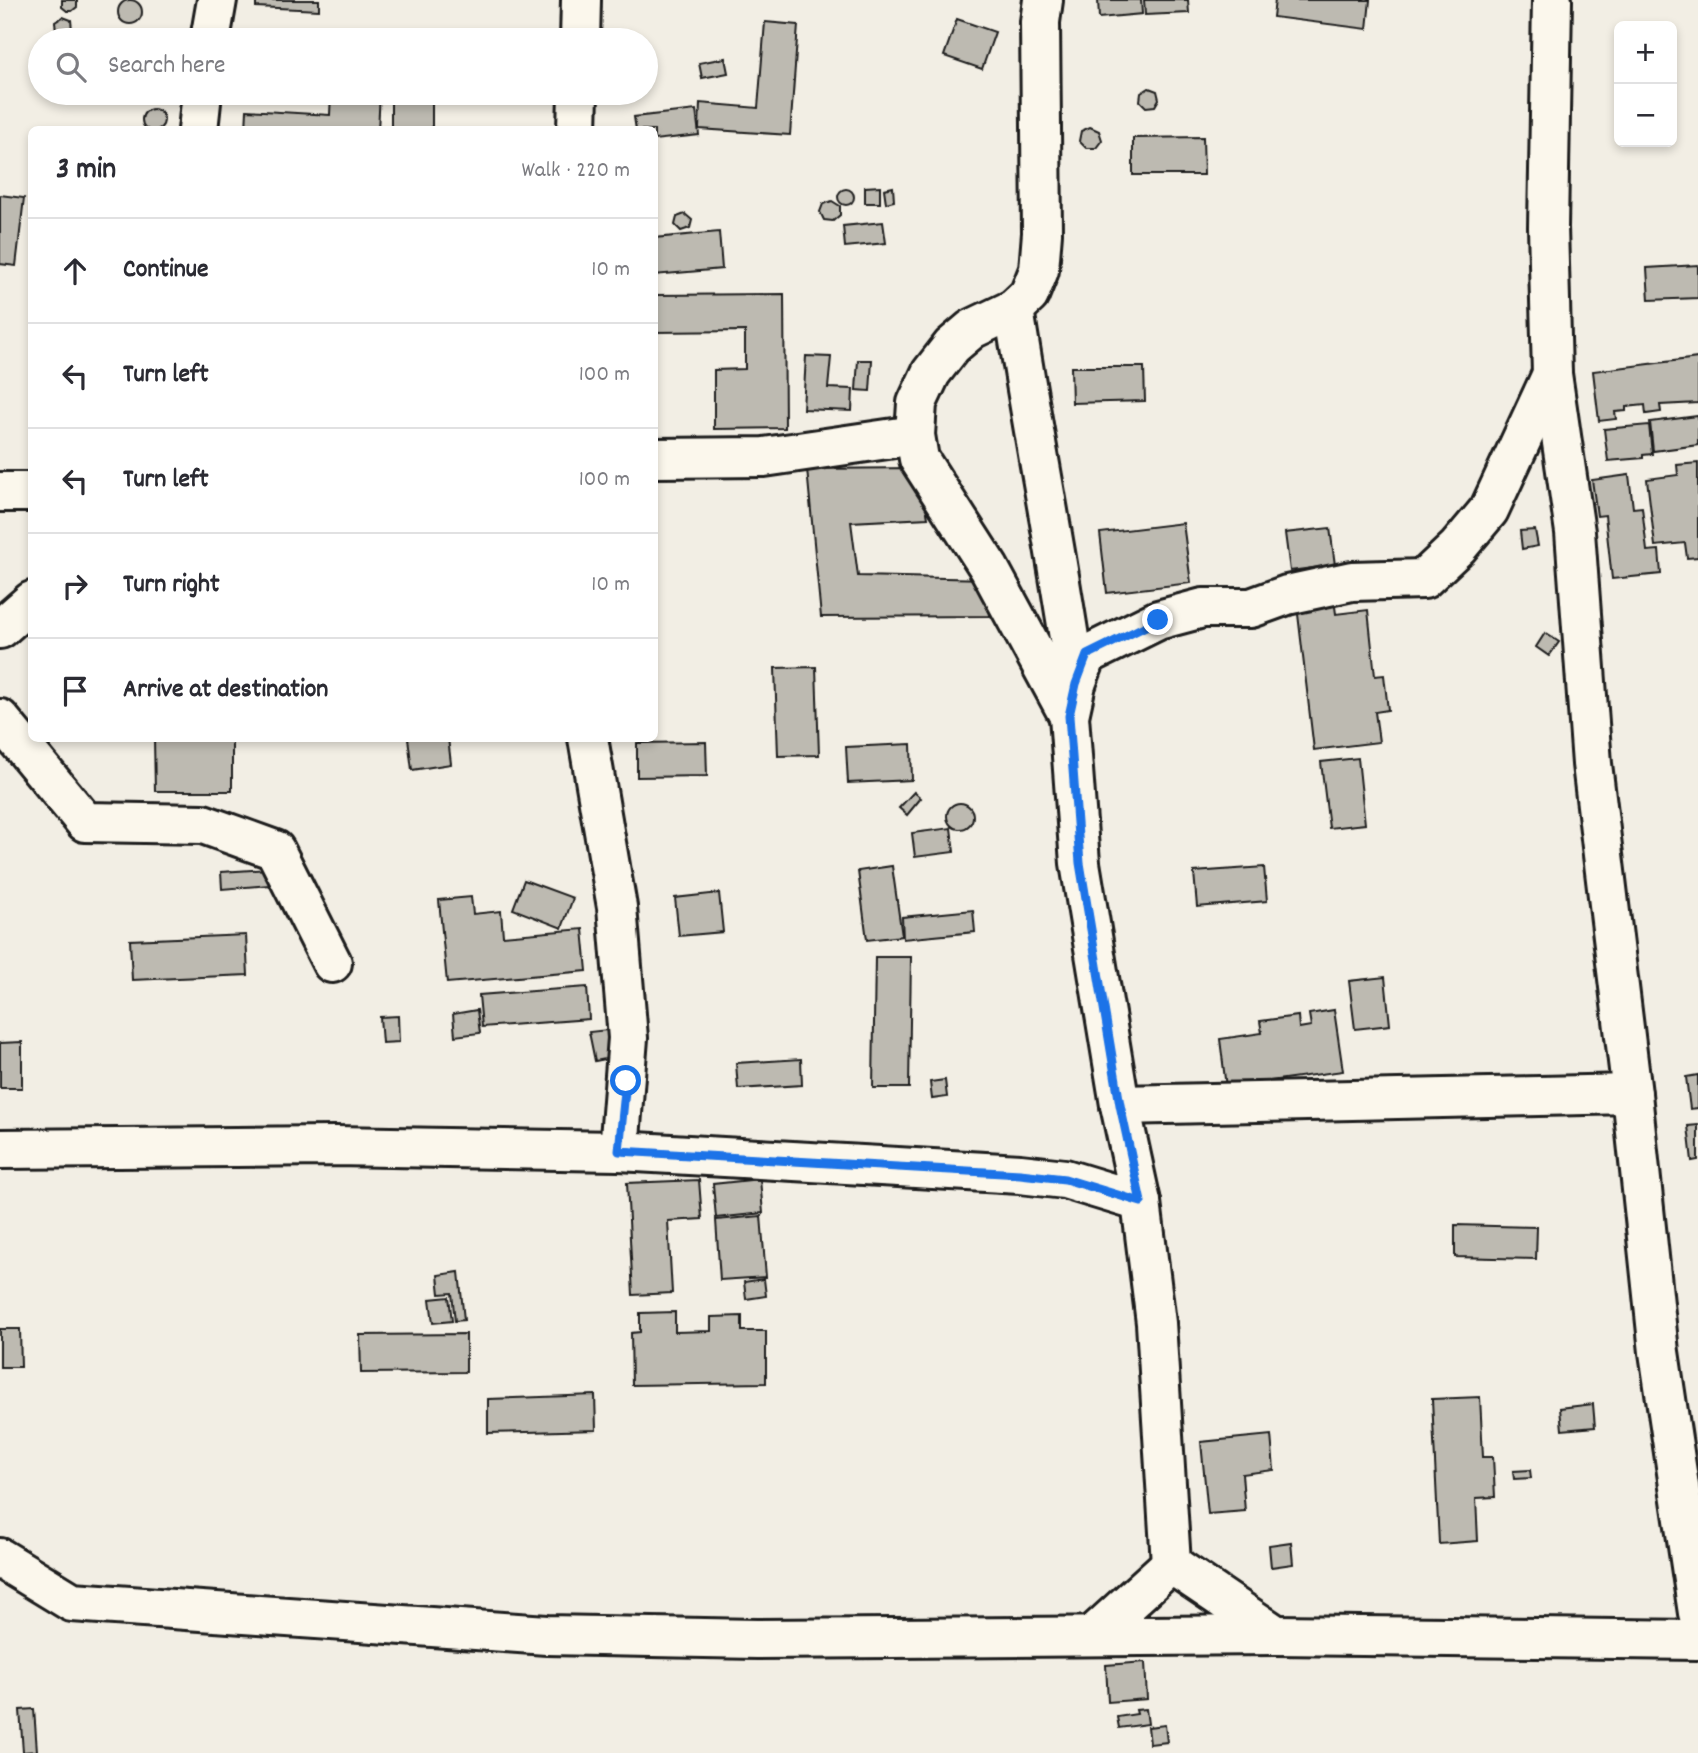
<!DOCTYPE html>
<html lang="en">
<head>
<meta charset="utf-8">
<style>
  body { margin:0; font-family:Dekko,sans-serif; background:#f2f2f3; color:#2b2b33 }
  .controls { position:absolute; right:21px; top:21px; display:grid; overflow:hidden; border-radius:10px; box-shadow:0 4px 10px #0003 }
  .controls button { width:63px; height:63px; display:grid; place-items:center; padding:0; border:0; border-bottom:2px solid #e1e1e2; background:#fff; color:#2b2b33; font:35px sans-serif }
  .stop { position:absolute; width:21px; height:21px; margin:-16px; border:5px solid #1a73e8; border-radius:50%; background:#fff }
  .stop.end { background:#1a73e8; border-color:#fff; box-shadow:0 2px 7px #0008 }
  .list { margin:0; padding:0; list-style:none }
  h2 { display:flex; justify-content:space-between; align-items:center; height:91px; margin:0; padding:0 28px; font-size:30px }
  h2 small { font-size:23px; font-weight:400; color:#7c7c81 }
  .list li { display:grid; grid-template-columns:46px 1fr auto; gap:21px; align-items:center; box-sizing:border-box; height:105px; padding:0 28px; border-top:2px solid #e1e1e2 }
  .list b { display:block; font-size:26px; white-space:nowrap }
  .list em { font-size:23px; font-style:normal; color:#7c7c81 }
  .icon { flex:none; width:38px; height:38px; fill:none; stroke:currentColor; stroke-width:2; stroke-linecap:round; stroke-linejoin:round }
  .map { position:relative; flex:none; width:1698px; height:1753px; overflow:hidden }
  .search { position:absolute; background:#fff; box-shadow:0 4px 10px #0003; left:28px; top:28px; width:630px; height:77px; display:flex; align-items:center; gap:18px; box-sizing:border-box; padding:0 24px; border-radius:38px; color:#7c7c81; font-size:26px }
  .panel { position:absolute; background:#fff; box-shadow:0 4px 10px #0003; left:28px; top:126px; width:630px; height:616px; border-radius:10px }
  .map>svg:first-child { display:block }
</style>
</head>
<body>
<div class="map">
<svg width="1698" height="1753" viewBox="0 0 1698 1753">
  <rect width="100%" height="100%" fill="#f2eee4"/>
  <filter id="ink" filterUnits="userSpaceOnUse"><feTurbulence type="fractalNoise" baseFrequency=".0143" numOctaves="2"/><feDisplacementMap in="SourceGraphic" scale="14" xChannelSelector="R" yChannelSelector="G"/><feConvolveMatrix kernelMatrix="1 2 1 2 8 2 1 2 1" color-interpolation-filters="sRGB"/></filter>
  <g filter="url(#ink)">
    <!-- building -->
    <g fill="#bdbab1" stroke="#1c1c1c" stroke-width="2">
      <circle cx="130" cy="12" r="12"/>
      <polygon points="62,0 77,0 77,7 72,11 67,11 62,7"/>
      <polygon points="256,0 319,0 319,10 256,7"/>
      <polygon points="1098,0 1141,0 1142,14 1099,18"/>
      <polygon points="1144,0 1188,0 1189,13 1145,15"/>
      <polygon points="1275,0 1370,0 1367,29 1273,17"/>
      <polygon points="63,17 71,20 72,30 64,36 56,31 55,22"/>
      <polygon points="957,19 995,32 982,69 944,56"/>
      <polygon points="765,22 798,25 790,135 699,129 700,103 758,108"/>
      <polygon points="144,36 144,40 72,40 72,39"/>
      <polygon points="725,58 728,73 702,78 699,63"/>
      <polygon points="1149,88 1157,91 1159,99 1155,106 1146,107 1140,101 1141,93"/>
      <polygon points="331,93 380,93 378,130 246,130 247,110 330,115"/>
      <rect x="391" y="93" width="41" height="37"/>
      <circle cx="153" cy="120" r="11"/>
      <polygon points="696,110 699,135 654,140 654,130 636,130 634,117"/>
      <polygon points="1090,127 1099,131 1102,140 1096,148 1086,148 1079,141 1081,131"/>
      <polygon points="1203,137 1204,175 1133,175 1133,138"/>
      <polygon points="880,186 880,203 865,203 865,187"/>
      <polygon points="893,187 894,201 886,203 884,189"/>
      <circle cx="846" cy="197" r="8"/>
      <polygon points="0,195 24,198 16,266 0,264"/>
      <polygon points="832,201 840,206 840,215 833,221 824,220 820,212 823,204"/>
      <polygon points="685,214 692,220 690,228 681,231 675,225 677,217"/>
      <polygon points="883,222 886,243 845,247 843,226"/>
      <polygon points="719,232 722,269 654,275 654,238"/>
      <polygon points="1698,265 1698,298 1649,300 1647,268"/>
      <polygon points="784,294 785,428 714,429 714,370 745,369 745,331 654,332 654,295"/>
      <polygon points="806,356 831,357 828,388 853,389 852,411 803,409"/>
      <polygon points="1698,358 1698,403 1660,405 1661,412 1646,414 1645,405 1626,407 1626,411 1615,412 1616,419 1599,421 1593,371"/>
      <polygon points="858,360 872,360 870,391 856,390"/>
      <polygon points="1071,367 1144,367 1145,401 1072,403"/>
      <polygon points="1698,416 1698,445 1653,451 1650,422"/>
      <polygon points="1649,425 1652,454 1643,455 1643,458 1608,461 1604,429"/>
      <polygon points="1698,463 1698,557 1687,558 1685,543 1655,546 1647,479 1678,475 1677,465"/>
      <polygon points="919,468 928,518 851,522 858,576 988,579 990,616 821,617 807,469"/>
      <polygon points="1629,475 1633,508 1642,507 1647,551 1659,550 1661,574 1612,579 1605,515 1597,516 1592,480"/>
      <polygon points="1183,523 1191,583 1107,593 1100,533"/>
      <polygon points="1330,528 1335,565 1290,571 1285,533"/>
      <polygon points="1535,530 1538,546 1522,549 1520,531"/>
      <polygon points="1333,592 1336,614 1368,610 1375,676 1384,675 1388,710 1375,712 1379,742 1314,750 1296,597"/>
      <polygon points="1545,633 1559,642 1549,656 1536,647"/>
      <polygon points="816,667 819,755 778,756 775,668"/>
      <polygon points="154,738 232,738 232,791 155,791"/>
      <polygon points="408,738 448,738 451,764 412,770"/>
      <polygon points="706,742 707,776 637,777 637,743"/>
      <polygon points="911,744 912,780 848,783 846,747"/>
      <polygon points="1358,758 1365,824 1329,828 1321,762"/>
      <polygon points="914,792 921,798 907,815 899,808"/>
      <circle cx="960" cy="816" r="13"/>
      <polygon points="951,828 954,852 915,857 912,833"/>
      <polygon points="892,866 902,936 867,940 858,871"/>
      <polygon points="1264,867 1267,901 1197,907 1194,872"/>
      <polygon points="269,869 270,885 222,889 221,872"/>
      <polygon points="524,880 573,898 562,928 513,909"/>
      <polygon points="719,893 723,932 679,936 675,898"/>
      <polygon points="471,897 473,914 501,911 503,936 583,929 587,971 447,983 439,900"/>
      <polygon points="973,910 975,932 903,939 902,917"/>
      <polygon points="246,935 248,975 132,980 130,940"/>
      <polygon points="875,957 911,957 909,1088 873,1088"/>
      <polygon points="1385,977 1390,1025 1355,1029 1349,981"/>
      <polygon points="587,987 589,1019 482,1027 479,995"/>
      <polygon points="477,1010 480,1033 455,1036 453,1014"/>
      <polygon points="1334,1010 1343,1071 1226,1087 1220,1039 1262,1033 1260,1021 1298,1016 1299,1028 1311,1026 1309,1014"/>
      <polygon points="398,1016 399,1042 382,1043 380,1017"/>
      <polygon points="607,1030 611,1058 595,1061 589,1032"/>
      <polygon points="22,1042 22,1088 0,1088 0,1043"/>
      <polygon points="801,1059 802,1085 738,1089 736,1063"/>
      <polygon points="1698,1075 1698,1108 1690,1109 1686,1077"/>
      <polygon points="945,1080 947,1097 932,1099 930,1082"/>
      <polygon points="1698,1125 1698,1160 1692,1161 1688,1126"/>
      <polygon points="760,1179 763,1213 716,1218 713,1184"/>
      <polygon points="699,1180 702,1219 668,1221 672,1293 633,1295 627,1183"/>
      <polygon points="761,1216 766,1277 720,1280 716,1220"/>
      <polygon points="1455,1225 1537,1227 1536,1259 1455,1257"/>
      <polygon points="459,1272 464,1320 455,1321 452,1293 440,1294 438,1275"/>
      <polygon points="764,1279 766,1296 746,1299 744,1282"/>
      <polygon points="449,1297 452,1321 433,1323 430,1299"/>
      <polygon points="675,1312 675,1332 711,1331 711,1317 742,1316 742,1331 766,1331 766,1383 632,1385 631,1333 640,1332 640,1313"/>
      <polygon points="0,1329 20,1329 21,1367 0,1367"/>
      <polygon points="466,1334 466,1372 361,1373 360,1335"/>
      <polygon points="595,1395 596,1430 488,1433 488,1399"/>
      <polygon points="1480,1397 1483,1457 1493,1457 1495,1497 1476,1498 1478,1541 1439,1544 1432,1399"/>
      <polygon points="1593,1404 1595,1427 1562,1430 1560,1408"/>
      <polygon points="1271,1435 1274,1470 1242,1474 1245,1511 1208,1514 1201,1442"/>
      <polygon points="1530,1470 1531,1478 1514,1479 1513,1471"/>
      <polygon points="1291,1542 1293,1564 1271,1567 1269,1545"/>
      <polygon points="1145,1662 1147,1699 1108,1702 1106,1665"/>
      <polygon points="34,1709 37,1751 23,1752 20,1710"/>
      <polygon points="1146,1709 1148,1724 1119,1728 1117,1717 1137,1714 1136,1710"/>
      <polygon points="1165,1725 1167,1742 1150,1744 1148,1727"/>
    </g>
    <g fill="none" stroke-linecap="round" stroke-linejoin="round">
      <!-- street casing -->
      <g stroke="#1c1c1c" stroke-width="44">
        <g id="street">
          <polyline points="1043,0 1040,22 1042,233 1039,270 1029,295 1014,309 972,329 952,346 931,373 917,403 915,435 919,459 989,568 1069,716"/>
          <polyline points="1552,0 1548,227 1552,374 1575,532 1592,764 1632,1094 1659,1352 1698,1613"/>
          <polyline points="210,40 217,0"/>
          <polyline points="580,40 581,0"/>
          <polyline points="198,130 202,93"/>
          <polyline points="577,130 578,93"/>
          <path d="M1014 309C1033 434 1058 558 1076 684"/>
          <polyline points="654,458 764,457 915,435"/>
          <polyline points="0,492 32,492"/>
          <polyline points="0,629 32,601"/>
          <polyline points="0,719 85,822 203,824 275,850 332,963"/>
          <polyline points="588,738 617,907 628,1038 619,1151"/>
          <polyline points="1120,1105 1632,1094"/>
          <polyline points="0,1149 335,1146 619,1151 1020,1174 1065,1179 1141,1202"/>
          <polyline points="0,1558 72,1602 547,1635 757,1639 1276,1635 1698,1640"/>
          <polyline points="1171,1564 1156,1323 1141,1202 1120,1105 1080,863 1069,716 1076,684 1087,655 1158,620 1203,608 1251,608 1287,595 1352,581 1424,579 1458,547 1489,510 1552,374"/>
          <polyline points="1171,1564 1276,1635"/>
          <polyline points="1093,1635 1171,1564"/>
        </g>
      </g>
      <!-- street -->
      <use href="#street" stroke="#fbf7ec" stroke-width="38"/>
    </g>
  </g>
  <g fill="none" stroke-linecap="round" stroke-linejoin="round" filter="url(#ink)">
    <!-- route -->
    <polyline stroke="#1a73e8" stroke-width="9" points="626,1081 619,1151 1020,1174 1065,1179 1141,1202 1120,1105 1080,863 1069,716 1076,684 1087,655 1158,620"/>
  </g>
</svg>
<div class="controls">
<button>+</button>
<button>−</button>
</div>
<div class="stop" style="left:626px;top:1081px"></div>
<div class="stop end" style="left:1158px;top:620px"></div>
<div class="search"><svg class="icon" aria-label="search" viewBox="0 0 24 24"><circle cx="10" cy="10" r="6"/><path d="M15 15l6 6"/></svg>Search here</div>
<section class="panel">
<h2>3 min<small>Walk · 220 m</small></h2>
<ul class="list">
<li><svg class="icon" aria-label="ahead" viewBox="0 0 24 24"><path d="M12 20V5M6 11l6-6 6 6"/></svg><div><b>Continue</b></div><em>10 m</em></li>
<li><svg class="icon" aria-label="left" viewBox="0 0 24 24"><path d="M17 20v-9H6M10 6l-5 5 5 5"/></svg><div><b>Turn left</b></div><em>100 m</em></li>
<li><svg class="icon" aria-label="left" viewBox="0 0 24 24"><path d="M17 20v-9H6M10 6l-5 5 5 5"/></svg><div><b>Turn left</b></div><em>100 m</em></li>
<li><svg class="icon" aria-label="right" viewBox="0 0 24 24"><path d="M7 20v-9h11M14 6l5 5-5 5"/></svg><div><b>Turn right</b></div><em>10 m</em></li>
<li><svg class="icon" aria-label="arrive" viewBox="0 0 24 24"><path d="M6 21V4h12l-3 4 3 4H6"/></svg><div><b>Arrive at destination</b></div></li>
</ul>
</section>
</div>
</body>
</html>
